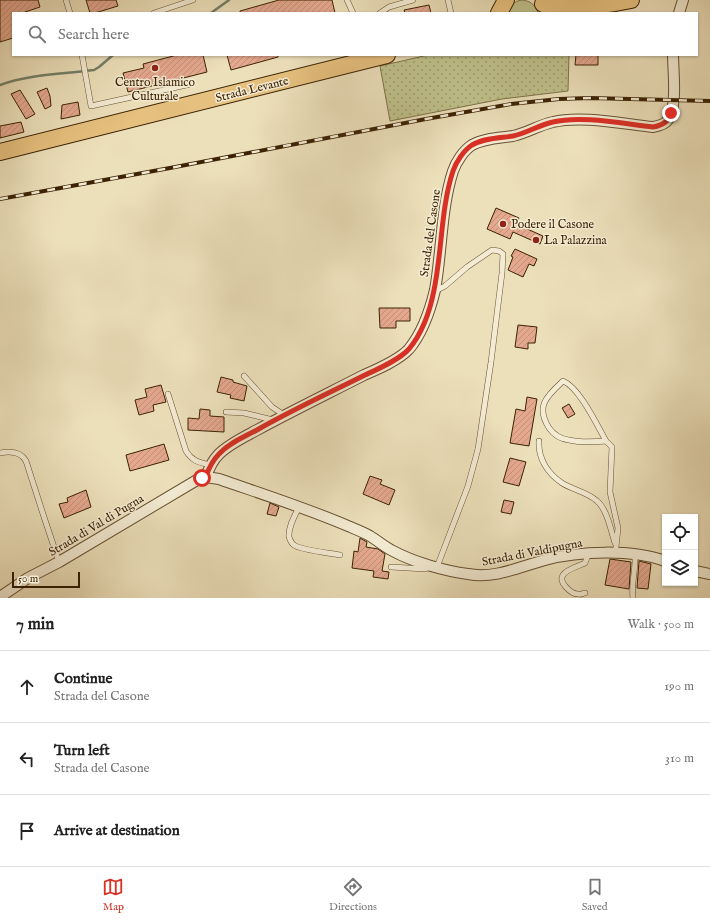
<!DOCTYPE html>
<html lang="en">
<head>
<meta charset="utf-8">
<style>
  body { margin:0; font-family:"IM FELL English",serif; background:#f2f2f2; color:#222 }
  .controls { position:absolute; right:12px; bottom:12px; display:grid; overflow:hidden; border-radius:0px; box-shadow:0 1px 3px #0004 }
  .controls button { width:36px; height:36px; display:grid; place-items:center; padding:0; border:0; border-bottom:1px solid #e0e0e0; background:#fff; color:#222; font:20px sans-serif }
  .scale { position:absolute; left:12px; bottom:10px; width:68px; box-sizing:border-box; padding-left:4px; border:2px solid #3c2203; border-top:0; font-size:11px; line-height:14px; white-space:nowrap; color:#3c2203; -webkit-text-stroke:3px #f3ebd3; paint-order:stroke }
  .stop { position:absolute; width:12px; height:12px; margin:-9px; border:3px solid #d93025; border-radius:50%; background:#fff }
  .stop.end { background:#d93025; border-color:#fff; box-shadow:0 1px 4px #0008 }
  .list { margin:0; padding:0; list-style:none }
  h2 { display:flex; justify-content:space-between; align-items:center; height:52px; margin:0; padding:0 16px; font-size:17px }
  h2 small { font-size:13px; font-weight:400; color:#767676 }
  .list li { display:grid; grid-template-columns:26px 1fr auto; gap:12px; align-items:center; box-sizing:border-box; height:72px; padding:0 16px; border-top:1px solid #e0e0e0 }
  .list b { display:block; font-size:15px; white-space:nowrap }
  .list p { margin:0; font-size:13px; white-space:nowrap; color:#767676 }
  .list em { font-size:13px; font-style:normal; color:#767676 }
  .icon { flex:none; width:22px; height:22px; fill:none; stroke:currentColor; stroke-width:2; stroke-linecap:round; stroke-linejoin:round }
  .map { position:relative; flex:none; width:710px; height:598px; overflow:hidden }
  .search { position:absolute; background:#fff; box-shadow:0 1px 3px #0004; left:12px; right:12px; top:12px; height:44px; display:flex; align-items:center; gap:10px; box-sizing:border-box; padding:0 14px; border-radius:0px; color:#767676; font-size:15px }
  .sheet { height:268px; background:#fff }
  nav { display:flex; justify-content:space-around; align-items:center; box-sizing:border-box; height:56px; border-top:1px solid #e0e0e0; background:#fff; font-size:11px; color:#767676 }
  nav a { display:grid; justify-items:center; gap:2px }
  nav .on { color:#d93025 }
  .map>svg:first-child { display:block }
</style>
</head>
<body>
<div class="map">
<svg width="710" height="598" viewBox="0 0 710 598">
  <defs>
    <pattern id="garden-dots" width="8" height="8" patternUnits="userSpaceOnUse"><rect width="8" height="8" fill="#bfc08b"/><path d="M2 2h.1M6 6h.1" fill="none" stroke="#9c9c6f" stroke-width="1.8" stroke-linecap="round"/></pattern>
    <pattern id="building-hatch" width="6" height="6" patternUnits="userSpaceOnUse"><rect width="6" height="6" fill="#e4a88f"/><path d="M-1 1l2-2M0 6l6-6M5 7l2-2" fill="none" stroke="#c4907a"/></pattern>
  </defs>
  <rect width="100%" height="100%" fill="#ece0bb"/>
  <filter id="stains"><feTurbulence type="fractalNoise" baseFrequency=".005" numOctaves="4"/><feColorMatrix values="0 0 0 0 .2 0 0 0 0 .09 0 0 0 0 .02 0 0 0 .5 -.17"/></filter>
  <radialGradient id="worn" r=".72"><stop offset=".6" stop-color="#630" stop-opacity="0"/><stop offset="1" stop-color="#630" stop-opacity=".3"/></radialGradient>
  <!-- grass -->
  <path fill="#bfc08b" stroke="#7e7147" d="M522 0C530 1 535 4 538 13H508C511 6 513 1 522 0Z"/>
  <!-- garden -->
  <polygon fill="url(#garden-dots)" stroke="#7e7147" points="428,55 569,55 568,91 502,99 390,121 380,66"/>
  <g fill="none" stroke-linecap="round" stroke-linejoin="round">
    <!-- stream -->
    <g stroke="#747f68" stroke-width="2.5">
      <polyline points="211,13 229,0"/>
      <path d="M0 85C29 74 64 74 94 70L99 67 113 55"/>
    </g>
  </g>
  <!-- building -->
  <g fill="url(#building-hatch)" stroke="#3c2203">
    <polygon points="0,0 38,0 40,7 25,12 26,13 13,13 13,38 0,42"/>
    <polygon points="86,0 116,0 118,6 95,13 90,13"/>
    <polygon points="279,0 332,0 335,13 240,13 240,11"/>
    <polygon points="429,5 431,13 405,13 404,10"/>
    <polygon points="177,55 203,55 207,72 128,92 123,73 144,68 143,64"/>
    <polygon points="227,55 278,55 278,57 231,70"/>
    <polygon points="576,55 598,55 598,65 575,65"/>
    <polygon points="47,88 50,96 51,106 45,109 37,92"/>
    <polygon points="20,90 35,114 26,119 11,94"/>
    <polygon points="78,102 80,115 61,119 62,105"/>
    <polygon points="21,122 24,132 0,138 0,126"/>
    <polygon points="496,208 519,218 516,224 543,236 540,244 513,232 510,239 487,229"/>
    <polygon points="515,249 537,259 534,266 529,264 523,277 508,270 513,257 511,256"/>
    <polygon points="379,308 410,308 410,321 396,321 396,328 380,328"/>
    <polygon points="518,325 537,327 535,343 528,343 528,349 515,347"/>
    <polygon points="221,377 233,380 233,382 247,386 244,401 230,398 231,395 217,392"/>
    <polygon points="161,385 166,402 153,405 154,411 139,415 135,400 147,397 145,389"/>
    <polygon points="527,397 537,399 529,446 510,443 516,409 525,411"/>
    <polygon points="569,404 575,414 568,418 562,408"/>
    <polygon points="200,409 210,410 210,416 224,417 224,432 188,430 188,418 199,419"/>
    <polygon points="164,444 169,460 130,471 126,455"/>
    <polygon points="510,458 526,462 519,486 503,482"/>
    <polygon points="370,476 382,480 380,484 395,490 389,505 363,494"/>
    <polygon points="86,490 91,507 64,518 59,504 68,502 67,498"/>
    <polygon points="504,500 514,502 511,514 501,512"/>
    <polygon points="270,503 279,507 276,516 267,514"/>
    <polygon points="360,538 367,542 366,547 378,549 385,554 382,571 389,572 388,579 373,577 374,571 352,568 354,551 358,552"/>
    <polygon points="610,559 631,562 629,589 605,585"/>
    <polygon points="639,561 651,564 648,589 637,588"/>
  </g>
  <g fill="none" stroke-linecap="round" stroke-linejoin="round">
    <!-- lane casing -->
    <g stroke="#685231" stroke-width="6">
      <g id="lane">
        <polyline points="66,0 70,13"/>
        <polyline points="347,0 353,13"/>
        <polyline points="448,0 451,13"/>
        <polyline points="154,13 193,0"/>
        <polyline points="380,13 389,7 413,0"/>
        <polyline points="82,55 91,106 191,84"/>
        <polyline points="435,291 445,286 467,267 492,250 499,251 503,254 502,273 491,362 478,449 468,486 437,567"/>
        <polyline points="244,376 272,407 284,415"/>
        <path d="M168 394 186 451C193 462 199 462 210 465"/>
        <polyline points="226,412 244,413 273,420"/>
        <path d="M539 441C538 458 547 473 562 483 573 490 587 492 597 501 607 509 611 531 615 543"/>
        <path d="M606 441C597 425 579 387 563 381 547 396 535 406 549 428 554 435 560 439 569 440 581 443 594 442 606 441L612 447 610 492 618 528 616 547"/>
        <path d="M0 453C10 451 21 452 26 461L44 517 59 562"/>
        <path d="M299 507C295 515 288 527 289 537 290 540 291 543 294 545 300 550 330 553 340 555"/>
        <polyline points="391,567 425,569 428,568"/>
        <path d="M585 593C583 593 581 595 578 594 571 594 558 582 563 575 567 569 579 566 585 563L589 553"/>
        <path d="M633 598C631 583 636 569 635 555"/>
      </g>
    </g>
    <!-- street casing -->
    <g stroke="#685231" stroke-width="12">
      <g id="street">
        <polyline points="679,13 683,0"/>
        <path d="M206 477C209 468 212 461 219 454 229 444 244 437 257 430 292 411 329 393 364 375 378 369 399 360 409 349 423 332 430 311 435 290 442 251 441 208 453 171 456 162 464 150 472 145 484 138 500 138 513 136 527 133 539 125 553 122 581 115 623 124 653 127 658 126 664 125 667 121 678 109 673 71 673 55"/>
        <polyline points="695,571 710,574"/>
        <path d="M0 597 28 578 59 562 197 480 206 477 219 479C262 494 306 508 348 526 355 529 363 532 370 536 378 541 385 547 393 551 413 562 445 571 468 574 495 579 519 567 545 560 579 551 632 549 665 561"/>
      </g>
    </g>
    <!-- primary casing -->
    <g stroke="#3c2203" stroke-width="18">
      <g id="primary">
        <path d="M543 4C567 11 607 5 631 0"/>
        <polyline points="499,13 506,0"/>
        <polyline points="0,152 387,55"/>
      </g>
    </g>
    <!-- lane -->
    <use href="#lane" stroke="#f3ebd3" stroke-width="5"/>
    <!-- street -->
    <use href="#street" stroke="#f3ebd3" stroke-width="10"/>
    <!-- primary -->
    <use href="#primary" stroke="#e6c07e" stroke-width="16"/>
    <!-- rail casing -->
    <g stroke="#3c2203" stroke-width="4">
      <polyline id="rail" points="0,199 170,168 426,119 511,104 559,99 590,98 710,101"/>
    </g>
    <!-- rail -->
    <use href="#rail" stroke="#f3ebd3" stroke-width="2.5" stroke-dasharray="8" stroke-linecap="butt"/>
  </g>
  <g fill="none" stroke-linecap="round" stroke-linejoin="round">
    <!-- route -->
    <path stroke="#d93025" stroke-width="5" d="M202 478 206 476C209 468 212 461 219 454 229 443 244 437 257 430 292 410 329 393 365 375 378 369 399 360 409 349 423 332 430 311 434 290 442 252 441 207 453 171 456 162 464 150 472 145 484 138 500 138 513 136 527 133 539 125 553 122 581 115 624 124 653 127 663 125 668 122 671 113"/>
  </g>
  <!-- markers -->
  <g fill="#8f2418" stroke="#f3ebd3" stroke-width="1.5">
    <circle cx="155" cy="68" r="4"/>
    <circle cx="503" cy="224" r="4"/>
    <circle cx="536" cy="240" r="4"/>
  </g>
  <g text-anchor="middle" stroke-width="3" stroke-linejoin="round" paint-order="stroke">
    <!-- poi labels -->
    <g font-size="12" fill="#3c2203" stroke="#f3ebd3" text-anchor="start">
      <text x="155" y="86" text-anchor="middle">Centro Islamico<tspan x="155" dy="14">Culturale</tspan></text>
      <text x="511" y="228">Podere il Casone</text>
      <text x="544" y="244">La Palazzina</text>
    </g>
    <!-- street labels -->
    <g font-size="12" fill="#3c2203" stroke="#f3ebd3">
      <text transform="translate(252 89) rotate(-14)" y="4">Strada Levante</text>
      <text transform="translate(430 233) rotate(-82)" y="4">Strada del Casone</text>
      <text transform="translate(96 525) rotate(-31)" y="4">Strada di Val di Pugna</text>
      <text transform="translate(532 552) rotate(-11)" y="4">Strada di Valdipugna</text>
    </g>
  </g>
  <rect width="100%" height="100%" filter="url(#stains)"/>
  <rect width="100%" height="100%" fill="url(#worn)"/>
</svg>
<div class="controls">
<button><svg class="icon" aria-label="locate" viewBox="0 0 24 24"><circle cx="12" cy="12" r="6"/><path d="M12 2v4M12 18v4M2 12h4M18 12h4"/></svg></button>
<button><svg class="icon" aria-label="layers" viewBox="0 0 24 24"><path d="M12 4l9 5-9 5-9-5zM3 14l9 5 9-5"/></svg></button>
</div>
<div class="scale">50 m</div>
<div class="stop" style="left:202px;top:478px"></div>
<div class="stop end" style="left:671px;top:113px"></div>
<div class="search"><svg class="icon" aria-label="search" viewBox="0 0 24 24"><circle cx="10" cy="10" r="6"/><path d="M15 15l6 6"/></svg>Search here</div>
</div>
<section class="sheet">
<h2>7 min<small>Walk · 500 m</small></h2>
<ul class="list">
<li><svg class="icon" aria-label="ahead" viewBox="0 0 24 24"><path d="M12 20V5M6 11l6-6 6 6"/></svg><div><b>Continue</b><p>Strada del Casone</p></div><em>190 m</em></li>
<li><svg class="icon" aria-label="left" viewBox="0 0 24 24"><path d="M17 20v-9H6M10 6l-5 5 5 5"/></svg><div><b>Turn left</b><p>Strada del Casone</p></div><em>310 m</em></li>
<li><svg class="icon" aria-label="arrive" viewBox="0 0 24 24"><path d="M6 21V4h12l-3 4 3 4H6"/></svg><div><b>Arrive at destination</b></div></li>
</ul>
</section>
<nav>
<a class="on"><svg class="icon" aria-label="map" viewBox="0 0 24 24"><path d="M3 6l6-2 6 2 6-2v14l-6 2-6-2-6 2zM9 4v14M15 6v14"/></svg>Map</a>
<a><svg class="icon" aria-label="directions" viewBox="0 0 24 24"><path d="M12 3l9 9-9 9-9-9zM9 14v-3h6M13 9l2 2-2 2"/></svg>Directions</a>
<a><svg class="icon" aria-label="saved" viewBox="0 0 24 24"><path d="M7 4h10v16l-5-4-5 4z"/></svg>Saved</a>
</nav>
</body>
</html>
